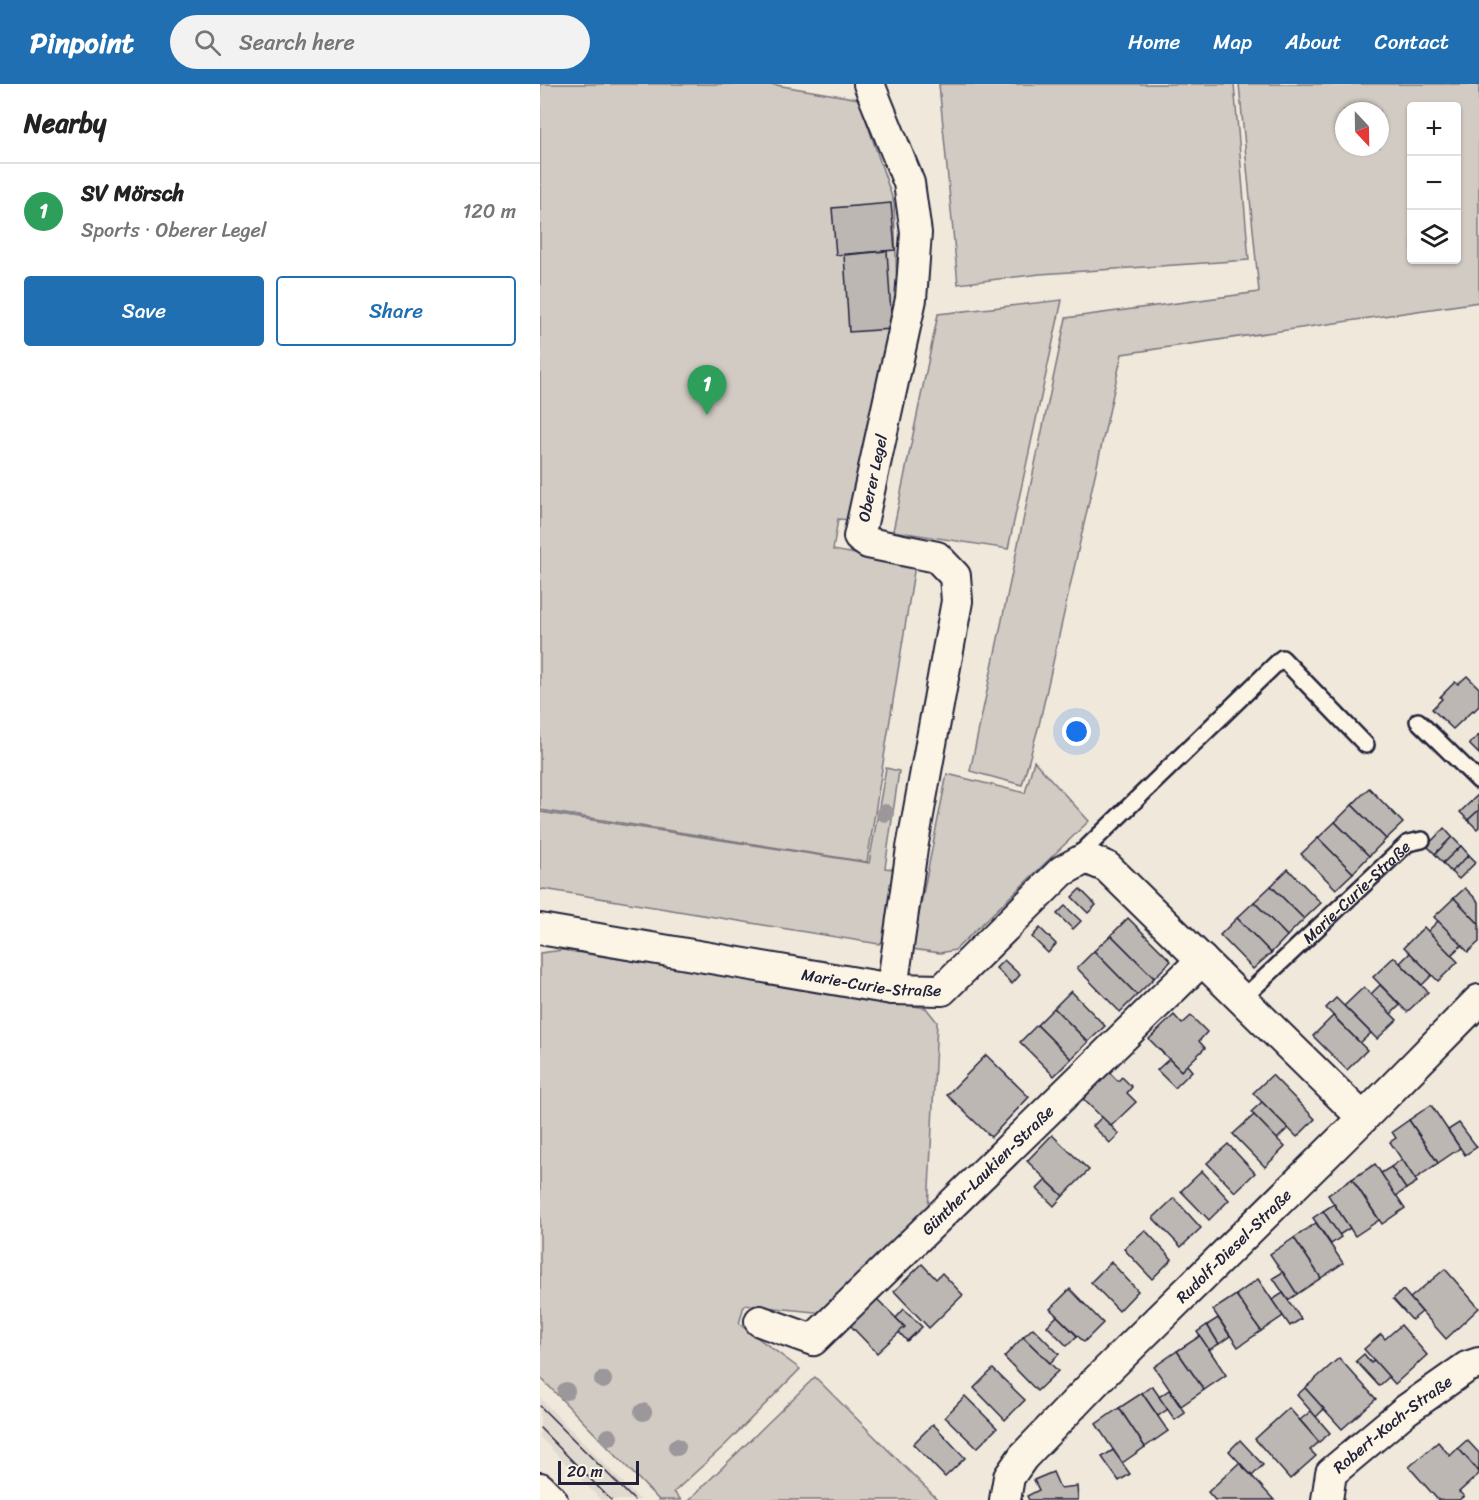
<!DOCTYPE html>
<html lang="en">
<head>
<meta charset="utf-8">
<style>
  body { margin:0; font-family:Sriracha,sans-serif; background:#f2f2f2; color:#222 }
  .controls { position:absolute; right:18px; top:18px; display:grid; overflow:hidden; border-radius:6px; box-shadow:0 2px 4px #0004 }
  .controls button { width:54px; height:54px; display:grid; place-items:center; padding:0; border:0; border-bottom:2px solid #e0e0e0; background:#fff; color:#222; font:30px sans-serif }
  .compass { position:absolute; left:795px; top:18px; width:54px; height:54px; border-radius:50%; background:#fff; box-shadow:0 2px 4px #0004; rotate:158deg }
  .scale { position:absolute; left:18px; bottom:15px; width:81px; box-sizing:border-box; padding-left:6px; border:3px solid #22223b; border-top:0; font-size:16px; line-height:21px; white-space:nowrap; color:#22223b; -webkit-text-stroke:4px #fcf5e5; paint-order:stroke }
  .you { position:absolute; left:537px; top:648px; width:21px; height:21px; margin:-15px; border:4px solid #fff; border-radius:50%; background:#1a73e8; box-shadow:0 0 0 9px #1a73e833 }
  .badge { display:grid; place-items:center; width:39px; height:39px; border-radius:50%; background:#1f6fb2; color:#fff; font-size:20px; font-weight:700 }
  .pin { position:absolute; translate:-50% -50px; filter:drop-shadow(0 2px 3px #0008) }
  .pin::after { content:''; position:absolute; top:32px; width:21px; height:18px; background:inherit; clip-path:polygon(0 0,100% 0,50% 100%) }
  .list { margin:0; padding:0; list-style:none }
  h2 { display:flex; justify-content:space-between; align-items:center; height:78px; margin:0; padding:0 24px; font-size:26px }
  h2 small { font-size:20px; font-weight:400; color:#767676 }
  .list li { display:grid; grid-template-columns:39px 1fr auto; gap:18px; align-items:center; box-sizing:border-box; height:96px; padding:0 24px; border-top:2px solid #e0e0e0 }
  .list b { display:block; font-size:22px; white-space:nowrap }
  .list p { margin:0; font-size:20px; white-space:nowrap; color:#767676 }
  .list em { font-size:20px; font-style:normal; color:#767676 }
  .actions { display:flex; gap:12px; padding:18px 24px }
  .actions a { flex:1; padding:14px 0; border:2px solid #1f6fb2; border-radius:6px; text-align:center; font-size:21px; color:#1f6fb2 }
  .actions .main { background:#1f6fb2; color:#fff }
  .icon { flex:none; width:33px; height:33px; fill:none; stroke:currentColor; stroke-width:2; stroke-linecap:round; stroke-linejoin:round }
  .map { position:relative; flex:none; width:939px; height:1416px; overflow:hidden }
  header { display:flex; align-items:center; gap:36px; box-sizing:border-box; height:84px; padding:0 30px; background:#1f6fb2; color:#fff }
  header strong { font-size:28px }
  nav { display:flex; gap:33px; margin-inline-start:auto; font-size:21px }
  .search { width:420px; height:54px; background:#f2f2f2; display:flex; align-items:center; gap:15px; box-sizing:border-box; padding:0 21px; border-radius:33px; color:#767676; font-size:22px }
  main { display:flex }
  aside { flex:1; background:#fff }
  .map>svg:first-child { display:block }
</style>
</head>
<body>
<header>
<strong>Pinpoint</strong>
<div class="search"><svg class="icon" aria-label="search" viewBox="0 0 24 24"><circle cx="10" cy="10" r="6"/><path d="M15 15l6 6"/></svg>Search here</div>
<nav><a>Home</a><a>Map</a><a>About</a><a>Contact</a></nav>
</header>
<main>
<aside>
<h2>Nearby<small></small></h2>
<ul class="list">
<li><span class="badge" style="background:#2e9e5b">1</span><div><b>SV Mörsch</b><p>Sports · Oberer Legel</p></div><em>120 m</em></li>
</ul>
<div class="actions"><a class="main">Save</a><a>Share</a></div>
</aside>
<div class="map">
<svg width="939" height="1416" viewBox="0 0 939 1416">
  <rect width="100%" height="100%" fill="#efe8db"/>
  <filter id="ink" filterUnits="userSpaceOnUse"><feTurbulence type="fractalNoise" baseFrequency=".0167" numOctaves="2"/><feDisplacementMap in="SourceGraphic" scale="12" xChannelSelector="R" yChannelSelector="G"/><feConvolveMatrix kernelMatrix="1 2 1 2 8 2 1 2 1" color-interpolation-filters="sRGB"/></filter>
  <g filter="url(#ink)">
    <!-- built -->
    <polygon fill="#e0d9cf" points="0,1314 100,1416 61,1416 0,1353"/>
    <!-- green -->
    <g fill="#d1cbc3" stroke="#7a767f" stroke-width="1.5" fill-rule="evenodd">
      <polygon points="0,0 230,0 319,15 354,119 358,228 311,436 298,435 293,466 375,481 327,778 0,726"/>
      <polygon points="399,0 694,0 709,176 500,190 418,200"/>
      <path d="M699 0H939V218L582 270 499 641 482 701 430 687 526 234 719 208ZM872 22H916V176H872ZM804 27H840V63H804Z"/>
      <polygon points="522,216 468,465 353,447 398,230"/>
      <polygon points="494,677 549,737 415,866 400,869 372,865 407,690 485,709"/>
      <polygon points="346,684 359,687 345,784 362,786 349,852 339,860 4,805 0,806 0,728 329,779"/>
      <polygon points="23,866 386,924 397,938 388,1126 284,1229 204,1221 199,1240 260,1285 185,1361 134,1408 141,1416 119,1416 0,1293 0,869"/>
      <polygon points="275,1293 398,1416 149,1416"/>
    </g>
    <!-- building -->
    <g fill="#bcb7b3" stroke="#22223b" stroke-width="1.5">
      <polygon points="351,119 355,166 296,171 292,124"/>
      <polygon points="347,167 352,245 309,248 304,171"/>
      <polygon points="927,592 939,604 939,622 934,627 933,626 913,645 892,625 902,615 900,613 915,598 918,600"/>
      <polygon points="939,651 939,670 929,660"/>
      <polygon points="829,704 863,739 846,755 812,721"/>
      <polygon points="938,711 939,726 928,736 920,728"/>
      <polygon points="812,721 846,755 829,772 795,738"/>
      <polygon points="939,726 939,743 937,745 928,736"/>
      <polygon points="795,738 829,772 813,789 778,754"/>
      <polygon points="904,744 912,753 895,770 887,762"/>
      <polygon points="912,753 921,762 903,779 895,770"/>
      <polygon points="778,754 813,789 796,805 761,770"/>
      <polygon points="921,762 929,771 911,788 903,779"/>
      <polygon points="929,771 936,778 919,795 911,788"/>
      <polygon points="748,785 781,819 764,835 731,802"/>
      <polygon points="731,802 764,835 747,852 714,818"/>
      <polygon points="925,804 939,818 939,840 914,814"/>
      <polygon points="540,805 556,821 548,829 532,813"/>
      <polygon points="914,814 939,840 939,858 928,868 894,833"/>
      <polygon points="714,818 747,852 731,869 697,834"/>
      <polygon points="525,822 541,837 533,845 517,830"/>
      <polygon points="588,834 631,877 614,894 571,851"/>
      <polygon points="697,834 731,869 713,885 680,851"/>
      <polygon points="898,837 922,861 911,871 888,847"/>
      <polygon points="884,843 918,878 898,897 864,863"/>
      <polygon points="500,844 516,860 508,869 492,853"/>
      <polygon points="571,851 614,894 597,911 554,867"/>
      <polygon points="554,867 597,911 580,928 537,884"/>
      <polygon points="870,869 892,891 882,901 860,879"/>
      <polygon points="854,873 888,908 867,928 833,893"/>
      <polygon points="464,876 480,891 472,900 456,884"/>
      <polygon points="840,901 860,921 851,930 831,910"/>
      <polygon points="824,903 857,936 837,955 804,922"/>
      <polygon points="531,907 565,942 548,958 514,924"/>
      <polygon points="796,914 831,949 820,959 786,924"/>
      <polygon points="514,924 548,958 531,975 497,941"/>
      <polygon points="634,931 642,940 651,932 667,948 659,957 665,964 641,987 609,955"/>
      <polygon points="793,932 827,966 807,986 773,952"/>
      <polygon points="497,941 531,975 514,992 480,958"/>
      <polygon points="446,971 489,1013 451,1053 407,1011"/>
      <polygon points="629,975 641,987 647,981 652,987 635,1004 617,986"/>
      <polygon points="569,988 578,997 582,993 592,1003 587,1009 596,1018 571,1042 543,1015"/>
      <polygon points="732,991 775,1035 757,1053 713,1009"/>
      <polygon points="722,1018 748,1044 737,1055 711,1028"/>
      <polygon points="891,1021 920,1064 898,1079 869,1036"/>
      <polygon points="714,1031 745,1063 725,1083 693,1050"/>
      <polygon points="562,1033 579,1050 570,1059 553,1042"/>
      <polygon points="869,1036 898,1079 875,1095 850,1058 856,1054 852,1048"/>
      <polygon points="919,1039 937,1063 925,1071 908,1046"/>
      <polygon points="512,1051 549,1086 523,1112 487,1077"/>
      <polygon points="688,1060 715,1089 695,1108 667,1079"/>
      <polygon points="862,1075 877,1098 866,1105 851,1083"/>
      <polygon points="835,1080 865,1124 842,1140 812,1095"/>
      <polygon points="851,1083 866,1105 856,1112 841,1089"/>
      <polygon points="662,1087 689,1116 669,1136 641,1107"/>
      <polygon points="812,1095 839,1136 815,1152 788,1111"/>
      <polygon points="506,1096 523,1112 514,1122 497,1105"/>
      <polygon points="634,1114 661,1144 641,1163 613,1134"/>
      <polygon points="794,1120 810,1144 799,1151 783,1127"/>
      <polygon points="783,1127 801,1153 791,1160 773,1134"/>
      <polygon points="776,1139 803,1179 781,1194 754,1154"/>
      <polygon points="605,1146 632,1175 612,1195 584,1165"/>
      <polygon points="754,1154 781,1194 757,1210 730,1170"/>
      <polygon points="571,1178 598,1207 579,1227 551,1198"/>
      <polygon points="382,1180 396,1195 402,1189 423,1211 389,1244 354,1207"/>
      <polygon points="905,1185 939,1224 906,1255 870,1214"/>
      <polygon points="743,1188 757,1210 748,1216 733,1194"/>
      <polygon points="718,1195 743,1232 721,1247 696,1211"/>
      <polygon points="530,1205 563,1239 544,1258 510,1225"/>
      <polygon points="863,1206 882,1228 872,1236 853,1215"/>
      <polygon points="743,1209 761,1235 750,1242 732,1216"/>
      <polygon points="696,1211 721,1247 698,1263 673,1226"/>
      <polygon points="337,1215 365,1243 337,1269 310,1241"/>
      <polygon points="364,1225 382,1243 367,1257 359,1248 365,1243 356,1234"/>
      <polygon points="517,1232 537,1252 527,1262 507,1242"/>
      <polygon points="678,1234 690,1252 679,1260 667,1241"/>
      <polygon points="667,1241 679,1260 669,1266 657,1248"/>
      <polygon points="861,1241 887,1271 855,1300 824,1265 841,1250 845,1255"/>
      <polygon points="493,1244 519,1270 510,1279 483,1253"/>
      <polygon points="660,1252 686,1291 664,1306 637,1267"/>
      <polygon points="483,1253 518,1287 497,1307 464,1273"/>
      <polygon points="637,1267 664,1306 641,1322 614,1283"/>
      <polygon points="824,1270 831,1279 834,1276 849,1293 839,1302 816,1277"/>
      <polygon points="799,1274 836,1315 802,1345 765,1304"/>
      <polygon points="453,1285 485,1316 465,1336 434,1304"/>
      <polygon points="612,1302 628,1325 618,1332 602,1309"/>
      <polygon points="765,1304 784,1325 776,1333 757,1311"/>
      <polygon points="629,1306 645,1329 635,1336 619,1313"/>
      <polygon points="602,1309 628,1347 605,1363 579,1324"/>
      <polygon points="425,1312 457,1344 437,1364 405,1333"/>
      <polygon points="579,1324 605,1363 582,1379 556,1340"/>
      <polygon points="749,1324 779,1358 770,1366 776,1372 750,1395 715,1355"/>
      <polygon points="771,1327 790,1349 779,1358 760,1336"/>
      <polygon points="393,1340 425,1374 405,1393 373,1360"/>
      <polygon points="700,1356 723,1381 712,1392 689,1367"/>
      <polygon points="927,1356 939,1369 939,1388 918,1364"/>
      <polygon points="898,1358 910,1372 918,1364 939,1388 939,1390 919,1408 924,1412 919,1416 898,1416 869,1383"/>
      <polygon points="573,1366 590,1390 579,1397 562,1373"/>
      <polygon points="699,1379 712,1392 734,1416 675,1416 668,1408"/>
      <polygon points="513,1388 520,1404 537,1402 538,1416 489,1416 487,1412 499,1406 494,1396"/>
    </g>
    <g fill="none" stroke-linecap="round" stroke-linejoin="round">
      <!-- service casing -->
      <g stroke="#22223b" stroke-width="20">
        <g id="service">
          <polyline points="878,637 939,697"/>
          <polyline points="537,773 742,574 826,661"/>
          <path id="s1" d="M701 916 868 759 882 756"/>
        </g>
      </g>
      <!-- minor casing -->
      <g stroke="#22223b" stroke-width="34">
        <g id="minor">
          <polyline points="329,0 369,99 376,149 371,215 319,453 328,459 397,473 415,492 417,517 372,764 352,905"/>
          <path id="s2" d="M0 845 352 905 402 906 522 787 546 774 567 783 823 1034"/>
          <path id="s3" d="M220 1237 273 1256 662 876"/>
          <polyline points="0,1404 12,1416"/>
          <path id="s4" d="M465 1416 469 1393 483 1373 559 1294 823 1034 939 916"/>
          <path id="s5" d="M787 1416 791 1389 866 1326 927 1283 939 1279"/>
        </g>
      </g>
      <!-- service -->
      <use href="#service" stroke="#fcf5e5" stroke-width="15"/>
      <!-- minor -->
      <use href="#minor" stroke="#fcf5e5" stroke-width="30"/>
      <!-- tram -->
      <g stroke="#22223b" stroke-width="1.5">
        <polyline points="0,1322 94,1416"/>
        <polyline points="0,1344 71,1416"/>
      </g>
    </g>
    <!-- trees -->
    <g fill="#9b979a">
      <circle cx="345" cy="729" r="9"/>
      <circle cx="63" cy="1296" r="9"/>
      <circle cx="26" cy="1307" r="9"/>
      <circle cx="103" cy="1328" r="9"/>
      <circle cx="69" cy="1353" r="9"/>
      <circle cx="137" cy="1363" r="9"/>
    </g>
  </g>
  <g text-anchor="middle" stroke-width="4.5" stroke-linejoin="round" paint-order="stroke">
    <!-- street labels -->
    <g font-size="16" fill="#22223b" stroke="#fcf5e5">
      <text transform="translate(332 394) rotate(-78)" y="6">Oberer Legel</text>
      <text dy="6" stroke="none"><textPath href="#s1" startOffset="158">Marie-Curie-Straße</textPath></text>
      <text dy="6" stroke="none"><textPath href="#s2" startOffset="336">Marie-Curie-Straße</textPath></text>
      <text dy="6" stroke="none"><textPath href="#s3" startOffset="300">Günther-Laukien-Straße</textPath></text>
      <text dy="6" stroke="none"><textPath href="#s4" startOffset="346">Rudolf-Diesel-Straße</textPath></text>
      <text dy="6" stroke="none"><textPath href="#s5" startOffset="106">Robert-Koch-Straße</textPath></text>
    </g>
  </g>
</svg>
<div class="controls">
<button>+</button>
<button>−</button>
<button><svg class="icon" aria-label="layers" viewBox="0 0 24 24"><path d="M12 4l9 5-9 5-9-5zM3 14l9 5 9-5"/></svg></button>
</div>
<svg class="compass" viewBox="-18 -18 36 36"><path d="M0-13l5 13h-10z" fill="#e53935"/><path d="M0 13l5-13h-10z" fill="#767676"/></svg>
<div class="scale">20 m</div>
<div class="you"></div>
<div class="pin badge" style="left:167px;top:331px;background:#2e9e5b">1</div>
</div>
</main>
</body>
</html>
